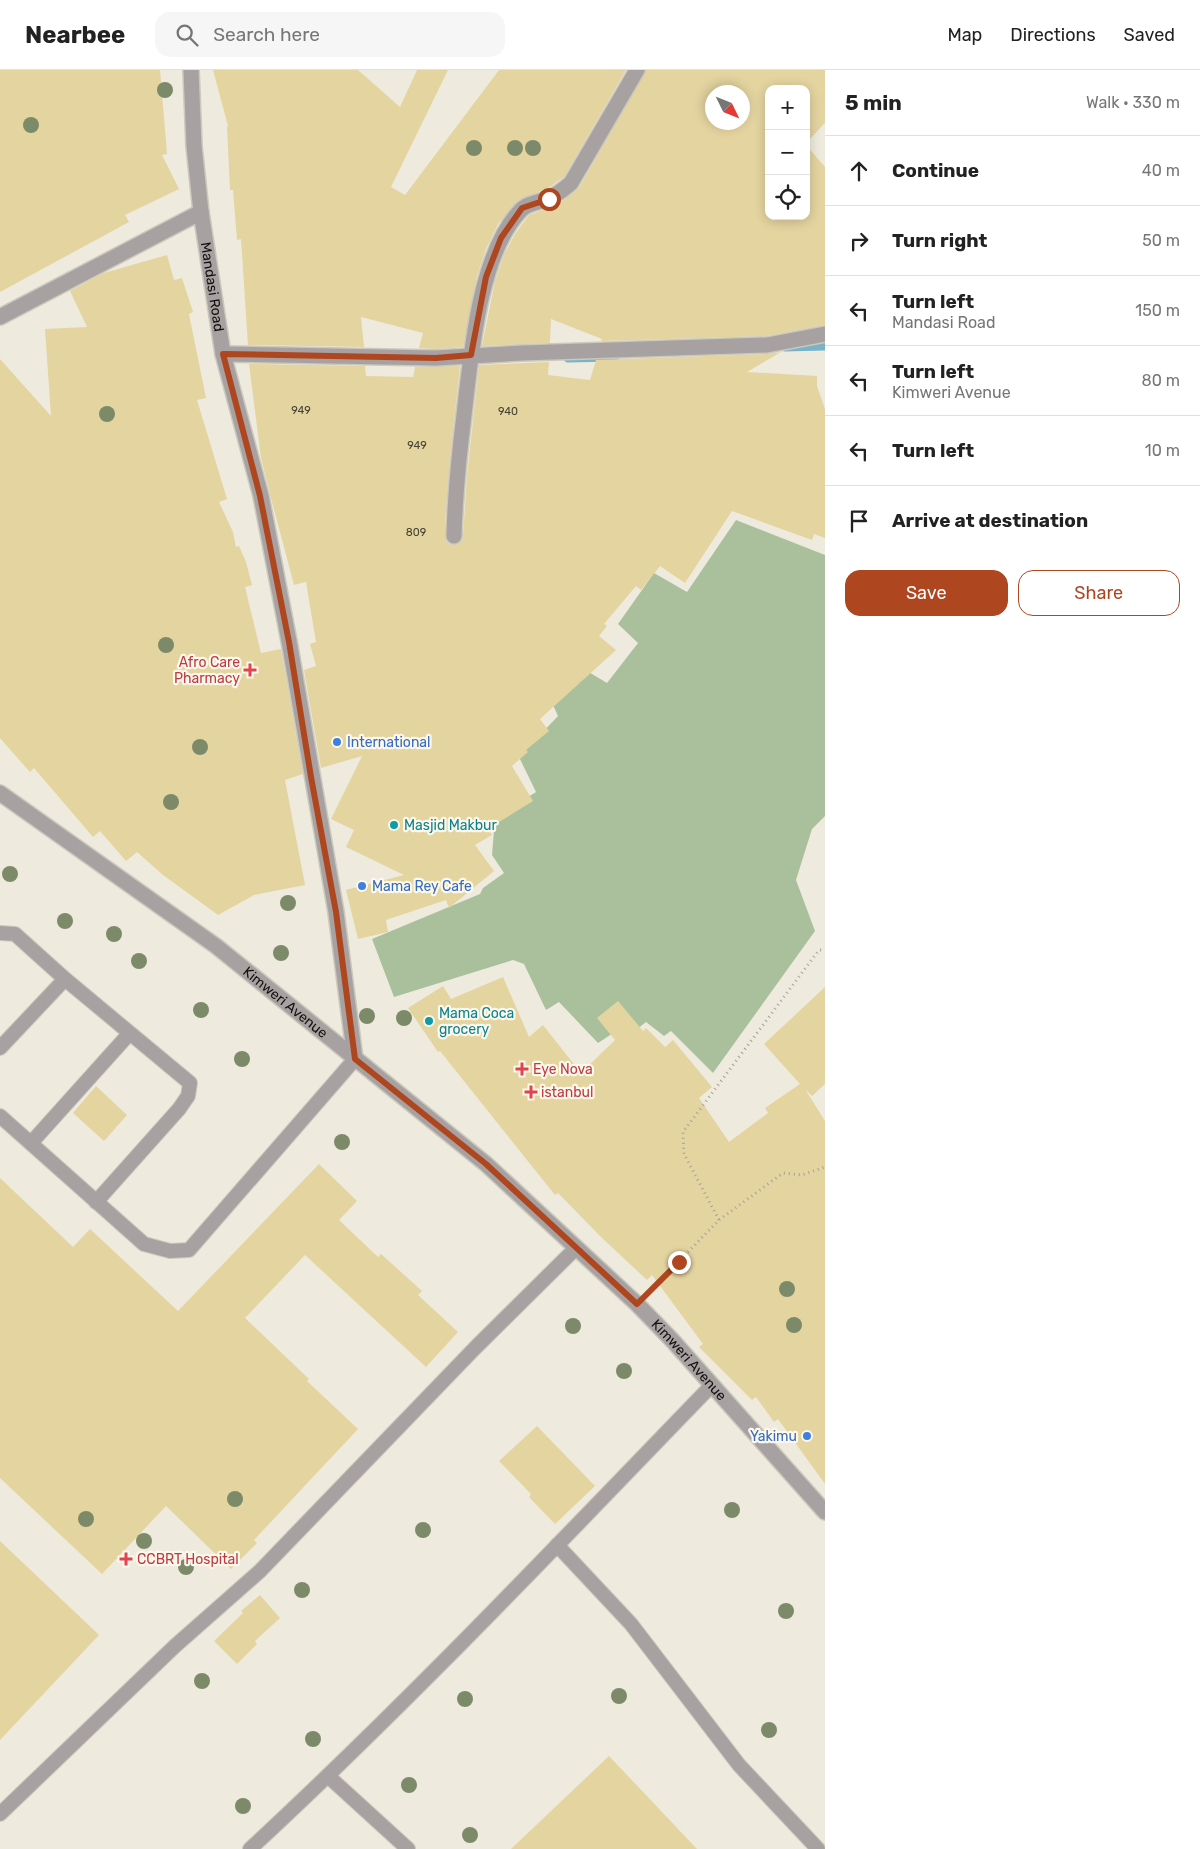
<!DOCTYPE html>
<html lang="en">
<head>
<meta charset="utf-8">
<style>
  body { margin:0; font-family:Rubik,sans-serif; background:#f6f6f6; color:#222 }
  .controls { position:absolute; right:15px; top:15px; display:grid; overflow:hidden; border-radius:10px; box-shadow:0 2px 12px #0003 }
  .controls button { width:45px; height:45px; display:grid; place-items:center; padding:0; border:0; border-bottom:1px solid #e0e0e0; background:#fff; color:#222; font:25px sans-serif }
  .compass { position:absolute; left:705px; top:15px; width:45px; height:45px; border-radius:50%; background:#fff; box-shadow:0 2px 12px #0003; rotate:133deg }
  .stop { position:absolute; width:15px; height:15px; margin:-11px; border:4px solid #ae471f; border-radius:50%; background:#fff }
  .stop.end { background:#ae471f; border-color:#fff; box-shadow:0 1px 5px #0008 }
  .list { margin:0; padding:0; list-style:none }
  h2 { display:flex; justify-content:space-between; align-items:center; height:65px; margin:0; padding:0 20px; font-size:21px }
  h2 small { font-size:16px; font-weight:400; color:#767676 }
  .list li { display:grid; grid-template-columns:32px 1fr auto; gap:15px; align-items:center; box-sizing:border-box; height:70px; padding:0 20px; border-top:1px solid #e0e0e0 }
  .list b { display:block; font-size:19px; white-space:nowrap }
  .list p { margin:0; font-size:16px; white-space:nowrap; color:#767676 }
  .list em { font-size:16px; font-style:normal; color:#767676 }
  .actions { display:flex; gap:10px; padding:15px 20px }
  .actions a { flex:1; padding:11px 0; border:1px solid #ae471f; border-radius:15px; text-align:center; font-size:18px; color:#ae471f }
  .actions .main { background:#ae471f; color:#fff }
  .icon { flex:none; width:28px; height:28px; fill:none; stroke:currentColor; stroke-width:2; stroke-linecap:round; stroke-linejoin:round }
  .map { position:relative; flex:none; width:825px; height:1779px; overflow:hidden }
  header { display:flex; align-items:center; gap:30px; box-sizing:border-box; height:70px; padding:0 25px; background:#fff; border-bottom:1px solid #e0e0e0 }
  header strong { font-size:24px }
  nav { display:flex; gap:28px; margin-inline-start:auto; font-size:18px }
  .search { width:350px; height:45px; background:#f6f6f6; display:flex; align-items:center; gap:12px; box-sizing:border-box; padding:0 18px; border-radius:15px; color:#767676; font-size:19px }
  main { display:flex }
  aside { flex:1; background:#fff }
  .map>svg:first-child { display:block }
</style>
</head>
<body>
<header>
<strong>Nearbee</strong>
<div class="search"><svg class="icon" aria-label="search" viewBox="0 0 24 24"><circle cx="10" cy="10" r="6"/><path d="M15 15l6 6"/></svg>Search here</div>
<nav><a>Map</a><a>Directions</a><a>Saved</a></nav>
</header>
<main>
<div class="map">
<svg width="825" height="1779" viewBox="0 0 825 1779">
  <rect width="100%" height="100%" fill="#eeebde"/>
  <!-- green -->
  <polygon fill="#aac09d" points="736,450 825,485 825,746 812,759 796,810 815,861 713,1003 671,961 664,966 646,952 636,960 627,954 598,973 559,932 546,940 524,894 513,890 394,927 372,869 480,824 483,818 504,803 492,785 495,748 536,722 519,687 558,646 552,633 587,601 607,613 638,573 618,554 654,503 687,522"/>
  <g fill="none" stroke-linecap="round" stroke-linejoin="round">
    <!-- stream -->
    <g stroke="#77b4c9" stroke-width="9">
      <polyline points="785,277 825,276"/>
      <polyline points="568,288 615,287"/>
    </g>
  </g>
  <!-- building -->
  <g fill="#e4d4a0" fill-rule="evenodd">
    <polygon points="0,0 160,0 167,84 162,85 179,119 125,145 129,152 0,222"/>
    <polygon points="213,0 358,0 400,37 417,0 448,0 391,117 405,125 499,0 626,0 564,107 548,118 519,130 498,154 486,179 477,206 463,277 436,279 419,278 423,263 361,247 364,277 248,275 241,169 237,170 233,120 230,120 227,57 228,56"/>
    <path d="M646 0H825V53L806 73V19H769V146H806V75L825 97V255L766 266 601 271 602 269 551 249 550 273 482 276 495 211 504 185 515 164 529 145 559 134 579 118ZM712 22H742V52H712Z"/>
    <polygon points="167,185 174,210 182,208 193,242 189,244 206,328 197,330 227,429 219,432 233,462 236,477 239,476 246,492 252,515 245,517 261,583 281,579 303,704 285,710 305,815 254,825 218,845 163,805 137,782 126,791 100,761 93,767 34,698 30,702 0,668 0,289 51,346 45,259 87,257 70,221 104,203"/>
    <polygon points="781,282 747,302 817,306 817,316 825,339 825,468 814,464 812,470 732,441 685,513 660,496 641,520 636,516 604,554 607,556 599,566 616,580 540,649 549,661 526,680 528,682 512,696 533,731 488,759 492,765 475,775 494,801 449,838 446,830 386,850 388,862 358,869 346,820 404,805 346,777 354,760 331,749 362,686 321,698 304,600 316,596 310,574 316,572 306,512 294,515 273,436 261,388 249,294 365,296 366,306 413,307 415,297 460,296 450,389 445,450 446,470 449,474 454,475 462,471 463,466 467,406 479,295 549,292 548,305 590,310 596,290 767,284"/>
    <polygon points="503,907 529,967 543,955 581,1003 615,970 597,948 618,931 643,961 646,958 665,977 673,970 712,1017 699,1028 729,1072 768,1043 765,1038 800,1014 764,974 825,917 825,1014 812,1026 805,1019 825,1051 825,1414 778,1349 774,1352 756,1327 752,1330 699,1277 703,1274 652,1205 647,1210 601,1167 558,1123 555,1125 440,981 438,982 408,938 443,916 451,929"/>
    <polygon points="96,1016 127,1045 104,1071 73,1043"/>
    <polygon points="319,1094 357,1131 339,1150 378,1187 381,1184 422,1221 418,1225 458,1262 426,1297 305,1185 245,1248 309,1309 307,1311 358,1359 254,1470 257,1473 231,1499 166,1436 102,1504 0,1408 0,1108 73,1177 90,1159 178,1241"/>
    <polygon points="537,1356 595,1416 555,1454 529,1427 531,1424 499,1391"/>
    <polygon points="0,1471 99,1565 0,1670"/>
    <polygon points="260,1525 280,1548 255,1571 257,1574 237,1594 214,1571 243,1543 241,1541"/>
    <polygon points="609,1686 697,1779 511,1779"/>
  </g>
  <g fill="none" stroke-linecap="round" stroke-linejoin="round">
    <!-- service casing -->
    <g stroke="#cbc8bd" stroke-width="16">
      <g id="service">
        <polyline points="0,863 15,864 65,909 190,1013 188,1026 179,1039 96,1132"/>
        <polyline points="0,978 65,909"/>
        <polyline points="0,1046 144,1174 170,1181 189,1180 355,989"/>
        <polyline points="31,1073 129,964"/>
        <polyline points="557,1475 631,1554 739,1695 818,1779"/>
        <polyline points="328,1706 408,1779"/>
        <polyline points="0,1744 175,1576 260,1501 475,1278 576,1178"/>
        <path d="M250 1779C410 1631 560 1472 712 1315"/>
      </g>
    </g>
    <!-- minor casing -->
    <g stroke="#cbc8bd" stroke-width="18">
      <g id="minor">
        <path id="s1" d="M191 0 194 76 201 142 223 284 261 426 289 571 336 842 355 989"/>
        <polyline points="0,247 201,142"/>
        <polyline points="223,284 436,288 522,283 767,275 825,264"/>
        <path d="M454 466C455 425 459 385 464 345 471 286 479 183 521 140 527 133 541 132 549 128 557 125 564 119 571 113L637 0"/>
      </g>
    </g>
    <!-- tertiary casing -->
    <g stroke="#cbc8bd" stroke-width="18">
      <g id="tertiary">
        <path id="s2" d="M0 723 216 876 486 1094 637 1234 672 1270 825 1442"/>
      </g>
    </g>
    <!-- path -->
    <g stroke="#a4a298" stroke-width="3" stroke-dasharray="1 4" stroke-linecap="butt">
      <polyline points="719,1150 684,1084 683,1062 819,880 825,880"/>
      <polyline points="653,1218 719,1150 783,1103 802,1105 825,1097"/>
    </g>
    <!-- service -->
    <use href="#service" stroke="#a8a1a2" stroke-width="14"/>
    <!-- minor -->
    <use href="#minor" stroke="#a8a1a2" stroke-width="15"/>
    <!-- tertiary -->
    <use href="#tertiary" stroke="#a8a1a2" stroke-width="15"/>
  </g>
  <!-- trees -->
  <g fill="#7d8a69">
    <circle cx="165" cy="20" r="8"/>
    <circle cx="31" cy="55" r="8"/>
    <circle cx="474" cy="78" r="8"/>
    <circle cx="515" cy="78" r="8"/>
    <circle cx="533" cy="78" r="8"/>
    <circle cx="107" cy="344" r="8"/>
    <circle cx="166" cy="575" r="8"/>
    <circle cx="200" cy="677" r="8"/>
    <circle cx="171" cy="732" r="8"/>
    <circle cx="10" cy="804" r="8"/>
    <circle cx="288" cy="833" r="8"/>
    <circle cx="65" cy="851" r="8"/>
    <circle cx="114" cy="864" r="8"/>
    <circle cx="281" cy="883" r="8"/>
    <circle cx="139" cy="891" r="8"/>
    <circle cx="201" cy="940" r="8"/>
    <circle cx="367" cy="946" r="8"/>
    <circle cx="404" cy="948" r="8"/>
    <circle cx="242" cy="989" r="8"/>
    <circle cx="342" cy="1072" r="8"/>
    <circle cx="787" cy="1219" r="8"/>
    <circle cx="794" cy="1255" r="8"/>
    <circle cx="573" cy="1256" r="8"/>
    <circle cx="624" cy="1301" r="8"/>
    <circle cx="235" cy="1429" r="8"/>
    <circle cx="732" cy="1440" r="8"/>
    <circle cx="86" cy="1449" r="8"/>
    <circle cx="423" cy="1460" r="8"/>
    <circle cx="144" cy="1471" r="8"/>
    <circle cx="186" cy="1497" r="8"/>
    <circle cx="302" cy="1520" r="8"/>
    <circle cx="786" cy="1541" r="8"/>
    <circle cx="202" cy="1611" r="8"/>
    <circle cx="619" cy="1626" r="8"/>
    <circle cx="465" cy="1629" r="8"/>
    <circle cx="769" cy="1660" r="8"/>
    <circle cx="313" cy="1669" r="8"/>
    <circle cx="409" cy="1715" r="8"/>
    <circle cx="243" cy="1736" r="8"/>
    <circle cx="470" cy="1765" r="8"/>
  </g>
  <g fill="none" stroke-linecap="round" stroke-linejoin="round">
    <!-- route -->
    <polyline stroke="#ae471f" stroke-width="6" points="549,129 522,138 501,168 486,207 471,285 436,288 223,284 260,426 289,572 311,707 336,842 355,989 486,1094 637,1234 679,1192"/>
  </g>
  <!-- markers -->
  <g fill="#e0444e" stroke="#fcf8ec" stroke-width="2">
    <path d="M247.5 592.5h5v5h5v5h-5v5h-5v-5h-5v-5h5z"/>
    <path d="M519.5 991.5h5v5h5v5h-5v5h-5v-5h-5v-5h5z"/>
    <path d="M528.5 1014.5h5v5h5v5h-5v5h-5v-5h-5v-5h5z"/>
    <path d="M123.5 1481.5h5v5h5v5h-5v5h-5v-5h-5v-5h5z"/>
  </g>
  <g fill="#3f7fe0" stroke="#fcf8ec" stroke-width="2">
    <circle cx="337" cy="672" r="5"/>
    <circle cx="362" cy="816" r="5"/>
    <circle cx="807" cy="1366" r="5"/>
  </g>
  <g fill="#0f9aa8" stroke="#fcf8ec" stroke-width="2">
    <circle cx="394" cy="755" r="5"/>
    <circle cx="429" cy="951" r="5"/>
  </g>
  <g text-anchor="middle" stroke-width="4.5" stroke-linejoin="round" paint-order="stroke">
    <!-- number labels -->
    <g font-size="11" fill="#464232">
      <text x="301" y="344">949</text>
      <text x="508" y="345">940</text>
      <text x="417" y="379">949</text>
      <text x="416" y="466">809</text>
    </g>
    <!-- street labels -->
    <g font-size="14" fill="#12110d" stroke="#fcf8ec">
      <text dy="5" stroke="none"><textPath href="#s1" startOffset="218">Mandasi Road</textPath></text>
      <text dy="5" stroke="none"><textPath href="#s2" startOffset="354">Kimweri Avenue</textPath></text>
      <text dy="5" stroke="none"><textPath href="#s2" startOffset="894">Kimweri Avenue</textPath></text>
    </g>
    <!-- health labels -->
    <g font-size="14" fill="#be3a42" stroke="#fcf8ec" text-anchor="start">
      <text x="240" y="597" text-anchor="end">Afro Care<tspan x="240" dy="16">Pharmacy</tspan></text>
      <text x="533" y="1004">Eye Nova</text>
      <text x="541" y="1027">istanbul</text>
      <text x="137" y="1494">CCBRT Hospital</text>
    </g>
    <!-- shop labels -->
    <g font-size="14" fill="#366cbe" stroke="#fcf8ec" text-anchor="start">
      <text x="347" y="677">International</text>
      <text x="372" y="821">Mama Rey Cafe</text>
      <text x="797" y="1371" text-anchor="end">Yakimu</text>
    </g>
    <!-- culture labels -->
    <g font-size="14" fill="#0d838f" stroke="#fcf8ec" text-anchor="start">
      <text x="404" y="760">Masjid Makbur</text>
      <text x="439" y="948">Mama Coca<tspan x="439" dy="16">grocery</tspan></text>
    </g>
  </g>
</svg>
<div class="controls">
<button>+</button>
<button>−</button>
<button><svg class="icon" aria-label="locate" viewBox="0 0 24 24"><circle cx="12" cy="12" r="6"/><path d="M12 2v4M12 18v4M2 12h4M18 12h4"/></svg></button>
</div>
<svg class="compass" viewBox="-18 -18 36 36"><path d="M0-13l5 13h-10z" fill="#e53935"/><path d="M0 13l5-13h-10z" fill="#767676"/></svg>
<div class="stop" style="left:549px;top:129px"></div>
<div class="stop end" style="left:679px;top:1192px"></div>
</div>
<aside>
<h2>5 min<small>Walk · 330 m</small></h2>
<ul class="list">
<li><svg class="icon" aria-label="ahead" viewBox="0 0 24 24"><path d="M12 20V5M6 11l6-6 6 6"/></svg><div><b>Continue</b></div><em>40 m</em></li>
<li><svg class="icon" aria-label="right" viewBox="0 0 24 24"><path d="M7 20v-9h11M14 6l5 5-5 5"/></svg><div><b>Turn right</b></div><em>50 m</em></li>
<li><svg class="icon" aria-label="left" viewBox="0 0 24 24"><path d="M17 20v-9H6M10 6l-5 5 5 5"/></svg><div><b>Turn left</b><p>Mandasi Road</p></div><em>150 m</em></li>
<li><svg class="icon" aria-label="left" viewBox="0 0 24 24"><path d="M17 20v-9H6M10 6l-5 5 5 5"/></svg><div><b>Turn left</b><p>Kimweri Avenue</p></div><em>80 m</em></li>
<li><svg class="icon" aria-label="left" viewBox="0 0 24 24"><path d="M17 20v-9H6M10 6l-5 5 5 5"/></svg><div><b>Turn left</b></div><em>10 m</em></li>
<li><svg class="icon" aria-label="arrive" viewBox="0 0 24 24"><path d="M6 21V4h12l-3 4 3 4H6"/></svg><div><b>Arrive at destination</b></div></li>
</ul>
<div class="actions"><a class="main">Save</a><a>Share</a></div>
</aside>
</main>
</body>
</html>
